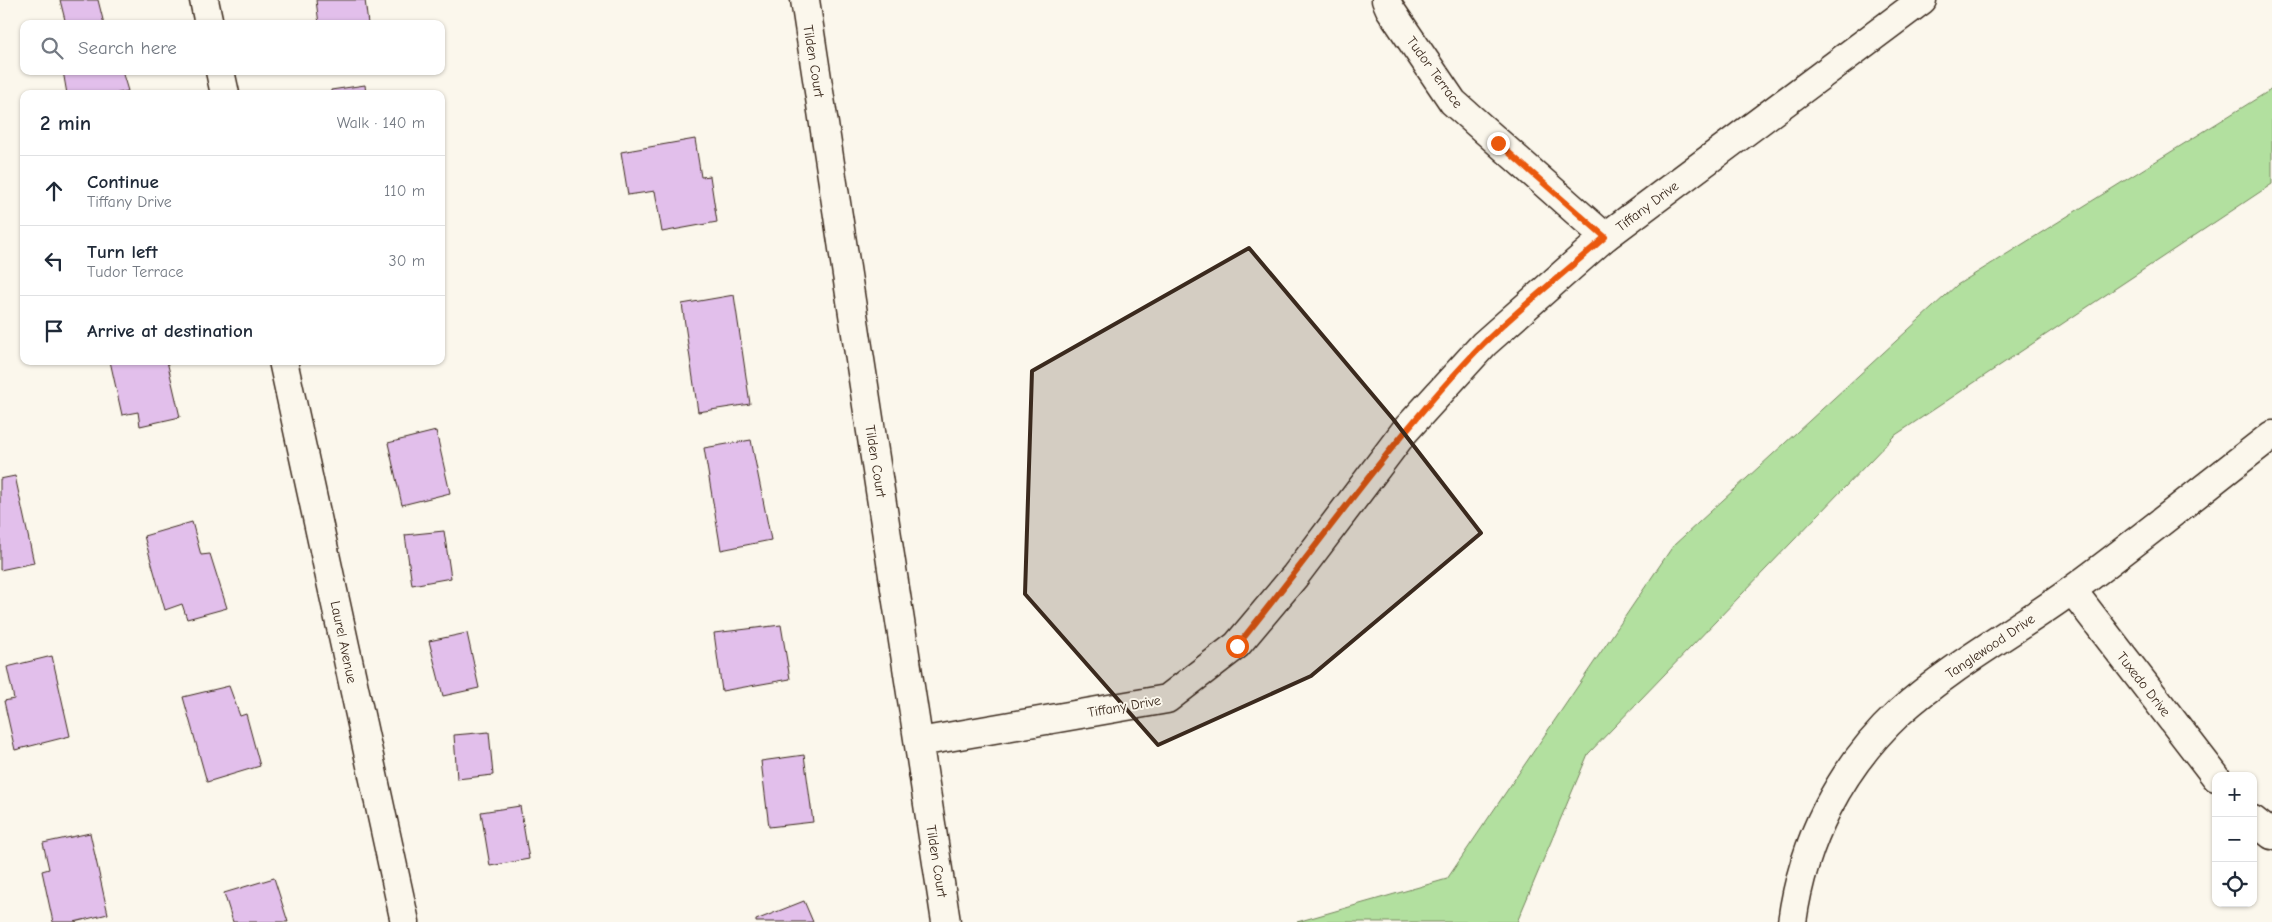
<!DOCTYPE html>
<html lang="en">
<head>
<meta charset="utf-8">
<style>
  body { margin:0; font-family:"Comic Neue",sans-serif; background:#f2f2f3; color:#1f2937 }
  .controls { position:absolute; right:15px; bottom:15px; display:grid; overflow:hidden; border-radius:10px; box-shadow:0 1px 4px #0004 }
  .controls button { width:45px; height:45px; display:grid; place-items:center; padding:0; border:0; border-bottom:1px solid #e0e1e3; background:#fff; color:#1f2937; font:25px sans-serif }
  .stop { position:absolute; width:15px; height:15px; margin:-11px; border:4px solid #ea580c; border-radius:50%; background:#fff }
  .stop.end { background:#ea580c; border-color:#fff; box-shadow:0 1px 5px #0008 }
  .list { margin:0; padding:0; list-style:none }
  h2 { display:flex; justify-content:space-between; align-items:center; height:65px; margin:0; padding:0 20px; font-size:21px }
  h2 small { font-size:16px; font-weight:400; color:#747a83 }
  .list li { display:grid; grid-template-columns:32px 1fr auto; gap:15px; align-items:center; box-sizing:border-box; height:70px; padding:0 20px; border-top:1px solid #e0e1e3 }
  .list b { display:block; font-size:19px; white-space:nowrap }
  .list p { margin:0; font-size:16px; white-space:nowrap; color:#747a83 }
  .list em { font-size:16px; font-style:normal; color:#747a83 }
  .icon { flex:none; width:28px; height:28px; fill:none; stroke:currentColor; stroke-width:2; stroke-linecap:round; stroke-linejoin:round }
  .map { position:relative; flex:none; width:2272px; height:922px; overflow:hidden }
  .search { position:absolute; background:#fff; box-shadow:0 1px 4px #0004; left:20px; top:20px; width:425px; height:55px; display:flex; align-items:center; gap:12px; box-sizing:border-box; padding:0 18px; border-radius:10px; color:#747a83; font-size:19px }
  .panel { position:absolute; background:#fff; box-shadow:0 1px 4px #0004; left:20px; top:90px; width:425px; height:275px; border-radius:10px }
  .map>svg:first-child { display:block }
</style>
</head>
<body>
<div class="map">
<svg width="2272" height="922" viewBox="0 0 2272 922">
  <rect width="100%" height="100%" fill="#fbf7ec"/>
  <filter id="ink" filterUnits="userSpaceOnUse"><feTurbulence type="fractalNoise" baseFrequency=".02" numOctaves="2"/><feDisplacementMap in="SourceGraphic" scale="10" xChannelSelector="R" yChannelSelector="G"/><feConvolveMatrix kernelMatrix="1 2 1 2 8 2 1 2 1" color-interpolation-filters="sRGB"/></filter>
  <g filter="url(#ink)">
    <!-- green -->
    <polygon fill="#b2e09f" stroke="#76855e" points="2272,89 2272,184 1894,436 1588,754 1517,922 1297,922 1447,879 1673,546 1957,285"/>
    <!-- building -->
    <g fill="#e2bfeb" stroke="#3b2a1e">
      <polygon points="60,0 98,0 104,24 66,24"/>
      <polygon points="316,0 365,0 368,24 319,24"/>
      <polygon points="63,71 122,71 128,91 114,94 67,94"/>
      <polygon points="365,85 366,94 331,94 331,90"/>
      <polygon points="695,139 701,177 710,176 717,222 662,232 655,191 628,195 621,152"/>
      <polygon points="734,295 750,404 698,412 682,304"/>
      <polygon points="110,361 167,361 180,417 140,426 138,412 122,415"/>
      <polygon points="436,431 450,493 402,505 388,443"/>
      <polygon points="751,440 771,540 721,550 704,448"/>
      <polygon points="15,476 34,563 0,570 0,479"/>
      <polygon points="192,522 201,555 210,554 227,608 187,619 182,604 165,610 144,536"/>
      <polygon points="444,531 451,578 412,585 405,535"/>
      <polygon points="781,625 790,679 722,691 714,633"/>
      <polygon points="467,633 479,688 443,696 429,641"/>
      <polygon points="52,656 70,736 15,750 4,701 14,699 7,667"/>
      <polygon points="229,686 240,716 246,714 260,766 207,782 183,697"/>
      <polygon points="489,732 493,775 457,779 454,735"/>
      <polygon points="804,755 813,822 769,827 761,761"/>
      <polygon points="520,806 529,859 490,866 481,812"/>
      <polygon points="90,833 108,914 74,922 53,922 42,871 49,869 43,843"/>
      <polygon points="274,878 288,922 233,922 224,893"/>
      <polygon points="804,901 813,922 756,922 756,920"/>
    </g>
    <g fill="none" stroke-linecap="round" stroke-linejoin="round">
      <!-- street casing -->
      <g stroke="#3b2a1e" stroke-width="31">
        <g id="street">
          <polyline points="805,0 946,922"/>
          <polyline points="1386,0 1390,9 1453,102 1605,237"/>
          <polyline points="2072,590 2216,777"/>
          <polyline points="919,742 1167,699 1237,645 1295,576 1404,432 1484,344 1605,237 1922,0"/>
          <polyline points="2253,820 2272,835"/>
          <path d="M1792 922C1803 841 1840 768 1900 712 1952 665 2016 631 2072 590 2140 540 2205 487 2272 435"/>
        </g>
      </g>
      <!-- secondary casing -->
      <g stroke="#3b2a1e" stroke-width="31">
        <g id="secondary">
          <polyline points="204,0 209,24"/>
          <polyline points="220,71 225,94"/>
          <polyline points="283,361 405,922"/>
        </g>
      </g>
      <!-- street -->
      <use href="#street" stroke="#fbf7ec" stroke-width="28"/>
      <!-- secondary -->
      <use href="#secondary" stroke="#fbf7ec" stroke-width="28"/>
    </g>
  </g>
  <g fill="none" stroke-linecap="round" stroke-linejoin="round" filter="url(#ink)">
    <!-- route -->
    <path stroke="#ea580c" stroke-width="6" d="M1237 646C1319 545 1393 437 1483 344 1520 307 1566 272 1605 237L1498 143"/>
  </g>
  <!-- marked area -->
  <path fill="#3b2a1e" fill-opacity="0.2" stroke="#3b2a1e" stroke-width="4" stroke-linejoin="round" d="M1249 248 1393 419 1481 533 1311 676 1158 745 1025 594 1032 371Z"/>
  <g text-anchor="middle" stroke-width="4" stroke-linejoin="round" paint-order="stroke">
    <!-- street labels -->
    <g font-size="14" fill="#3b2a1e" stroke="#fbf7ec">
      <text transform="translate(814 61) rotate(81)" y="5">Tilden Court</text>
      <text transform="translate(1435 72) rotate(54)" y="5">Tudor Terrace</text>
      <text transform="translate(1647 206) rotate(-37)" y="5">Tiffany Drive</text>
      <text transform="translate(876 461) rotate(81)" y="5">Tilden Court</text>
      <text transform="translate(344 642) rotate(78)" y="5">Laurel Avenue</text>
      <text transform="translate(1990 646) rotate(-34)" y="5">Tanglewood Drive</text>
      <text transform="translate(2144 684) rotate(52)" y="5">Tuxedo Drive</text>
      <text transform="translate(1124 706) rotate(-10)" y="5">Tiffany Drive</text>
      <text transform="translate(937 861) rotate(81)" y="5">Tilden Court</text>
    </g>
  </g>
</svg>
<div class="controls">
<button>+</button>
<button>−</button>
<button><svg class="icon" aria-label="locate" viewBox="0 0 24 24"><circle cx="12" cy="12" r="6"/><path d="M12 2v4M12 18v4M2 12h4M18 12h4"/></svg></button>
</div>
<div class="stop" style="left:1237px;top:646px"></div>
<div class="stop end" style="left:1498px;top:143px"></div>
<div class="search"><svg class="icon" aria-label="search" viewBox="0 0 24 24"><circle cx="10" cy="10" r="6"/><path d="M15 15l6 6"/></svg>Search here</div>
<section class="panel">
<h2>2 min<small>Walk · 140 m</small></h2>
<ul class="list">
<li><svg class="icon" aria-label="ahead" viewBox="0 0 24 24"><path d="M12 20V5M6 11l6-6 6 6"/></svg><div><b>Continue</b><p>Tiffany Drive</p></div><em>110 m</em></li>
<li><svg class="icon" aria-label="left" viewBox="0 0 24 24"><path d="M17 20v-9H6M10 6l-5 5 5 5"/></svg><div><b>Turn left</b><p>Tudor Terrace</p></div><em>30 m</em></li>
<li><svg class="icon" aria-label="arrive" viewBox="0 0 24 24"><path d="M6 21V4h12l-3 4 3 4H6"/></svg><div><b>Arrive at destination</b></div></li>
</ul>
</section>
</div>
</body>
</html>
